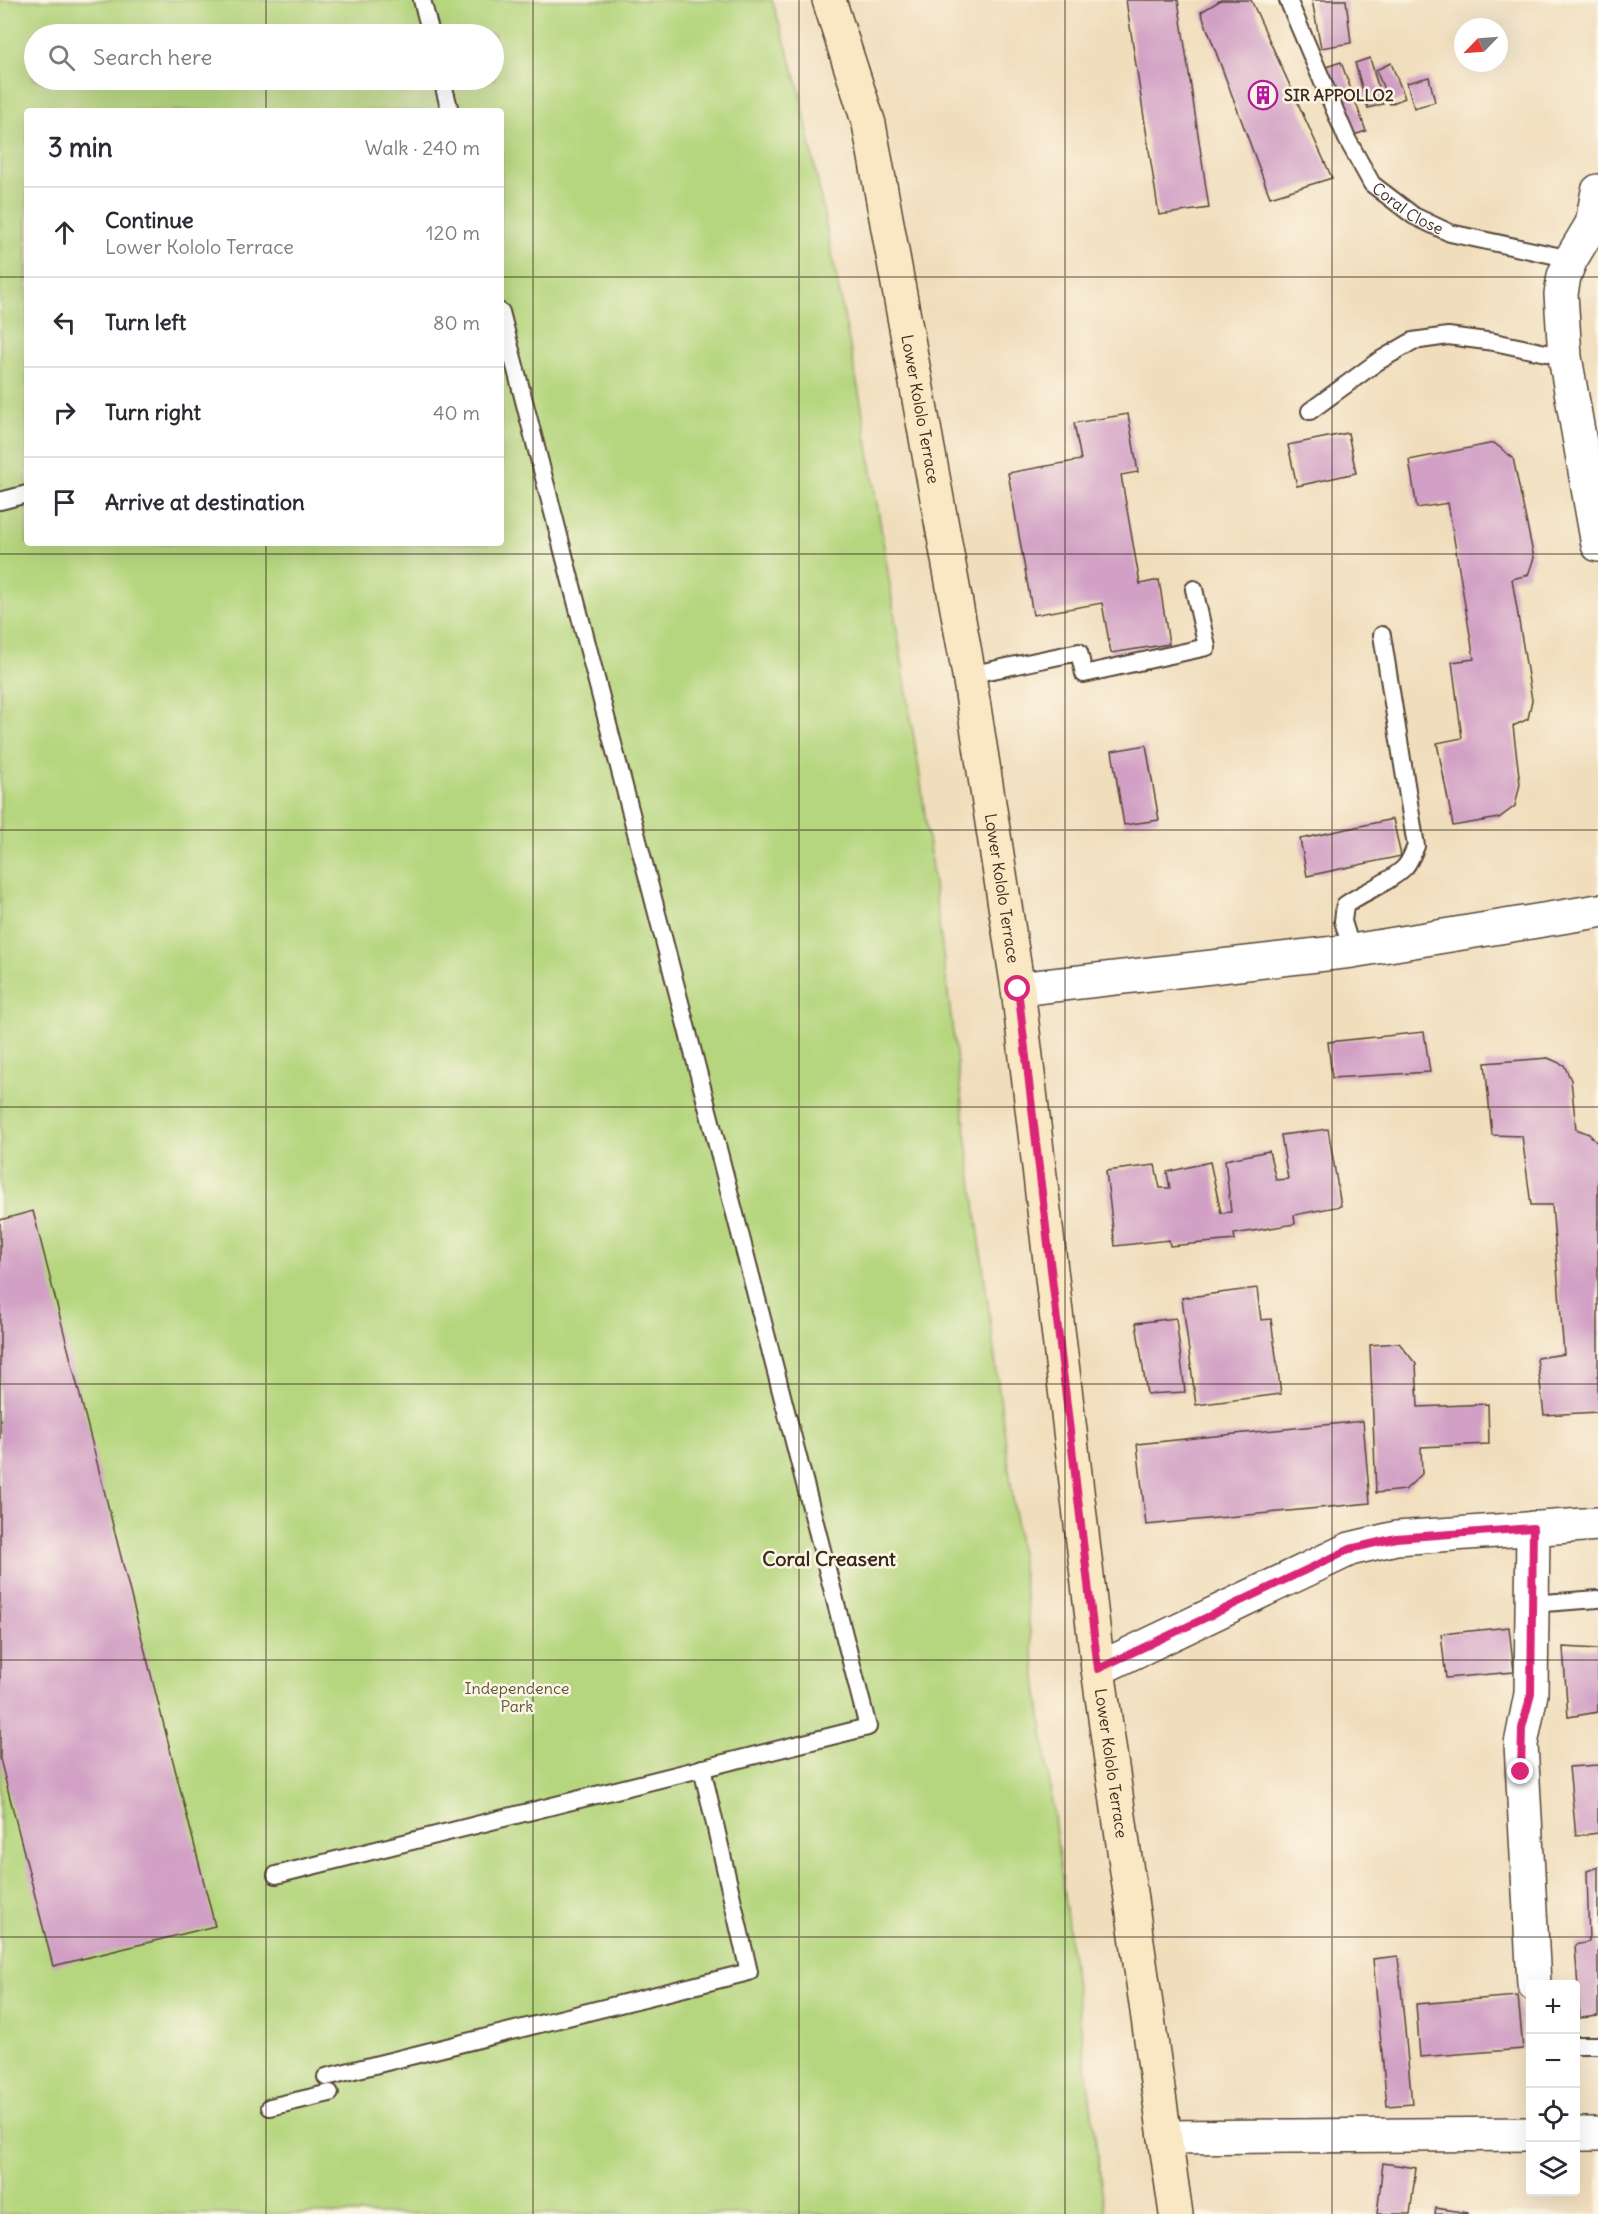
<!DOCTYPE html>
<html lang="en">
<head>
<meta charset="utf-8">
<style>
  body { margin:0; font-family:Delius,sans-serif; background:#f2f2f3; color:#2b2b33 }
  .controls { position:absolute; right:18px; bottom:18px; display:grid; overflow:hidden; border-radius:6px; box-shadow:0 6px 24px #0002 }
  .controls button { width:54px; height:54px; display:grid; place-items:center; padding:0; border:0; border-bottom:2px solid #e1e1e2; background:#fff; color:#2b2b33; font:30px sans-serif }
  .compass { position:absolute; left:1454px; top:18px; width:54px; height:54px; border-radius:50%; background:#fff; box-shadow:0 6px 24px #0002; rotate:245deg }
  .stop { position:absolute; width:18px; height:18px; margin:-14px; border:4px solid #db2777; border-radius:50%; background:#fff }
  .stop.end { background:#db2777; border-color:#fff; box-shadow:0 2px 6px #0008 }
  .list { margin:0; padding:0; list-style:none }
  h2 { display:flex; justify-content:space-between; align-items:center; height:78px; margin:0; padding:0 24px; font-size:26px }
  h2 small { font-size:20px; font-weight:400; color:#7c7c81 }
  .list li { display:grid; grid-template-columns:39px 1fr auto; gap:18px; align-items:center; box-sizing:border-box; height:90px; padding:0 24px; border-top:2px solid #e1e1e2 }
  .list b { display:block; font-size:22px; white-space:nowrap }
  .list p { margin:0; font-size:20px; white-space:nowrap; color:#7c7c81 }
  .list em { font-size:20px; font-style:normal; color:#7c7c81 }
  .icon { flex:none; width:33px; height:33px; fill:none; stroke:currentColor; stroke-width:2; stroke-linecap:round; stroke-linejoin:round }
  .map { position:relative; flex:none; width:1598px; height:2214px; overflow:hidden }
  .search { position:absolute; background:#fff; box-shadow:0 6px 24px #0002; left:24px; top:24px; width:480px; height:66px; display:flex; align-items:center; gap:15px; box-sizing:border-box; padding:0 21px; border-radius:33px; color:#7c7c81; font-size:22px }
  .panel { position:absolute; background:#fff; box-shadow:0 6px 24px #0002; left:24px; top:108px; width:480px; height:438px; border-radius:6px }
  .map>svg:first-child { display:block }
</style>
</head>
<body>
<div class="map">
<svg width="1598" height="2214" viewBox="0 0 1598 2214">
  <rect width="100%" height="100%" fill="#fcf5e5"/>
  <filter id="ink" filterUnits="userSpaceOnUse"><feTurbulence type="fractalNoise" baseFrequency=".0167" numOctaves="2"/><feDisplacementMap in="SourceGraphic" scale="12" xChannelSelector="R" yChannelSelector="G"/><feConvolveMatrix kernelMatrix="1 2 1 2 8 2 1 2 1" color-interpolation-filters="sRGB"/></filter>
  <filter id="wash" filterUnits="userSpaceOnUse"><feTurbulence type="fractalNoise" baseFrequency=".008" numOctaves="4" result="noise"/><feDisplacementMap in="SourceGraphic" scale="24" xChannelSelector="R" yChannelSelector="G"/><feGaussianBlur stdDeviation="1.35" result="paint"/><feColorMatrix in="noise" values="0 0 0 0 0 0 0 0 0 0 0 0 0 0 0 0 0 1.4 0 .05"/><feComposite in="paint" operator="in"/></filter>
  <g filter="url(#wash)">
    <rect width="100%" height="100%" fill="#f0ddbb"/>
    <!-- green -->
    <path fill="#b5d67e" stroke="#78804e" stroke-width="1.5" fill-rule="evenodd" d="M0 0H772L800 92 862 408 920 776 1105 2214H0ZM34 34H494V80H34ZM27 111H501V543H27Z"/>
    <g id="blocks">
      <!-- building -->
      <g fill="#d2a0c5">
        <polygon points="1126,0 1178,0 1209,208 1159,215"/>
        <polygon points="1221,0 1251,0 1332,178 1270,197 1201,12"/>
        <polygon points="1312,0 1346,0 1351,43 1321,48"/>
        <polygon points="1370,58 1383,104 1368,108 1355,63"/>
        <polygon points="1341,62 1366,131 1351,136 1326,67"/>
        <polygon points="1391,63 1405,98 1390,104 1376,70"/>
        <polygon points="1429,77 1435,102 1414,108 1407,83"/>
        <polygon points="1128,414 1138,472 1121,475 1140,584 1159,580 1169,644 1111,653 1102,603 1033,615 1008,473 1081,460 1074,423"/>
        <polygon points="1348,433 1356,473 1297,486 1288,445"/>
        <polygon points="1494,443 1513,458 1534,558 1528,575 1512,579 1532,700 1528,719 1513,726 1520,784 1515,806 1499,818 1453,826 1437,743 1462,738 1452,662 1474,659 1448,503 1417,508 1409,460"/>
        <polygon points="1146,745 1159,820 1124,825 1112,751"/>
        <polygon points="1393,819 1401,856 1307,876 1300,839"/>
        <polygon points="1424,1032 1430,1072 1332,1078 1328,1042"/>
        <polygon points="1548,1058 1564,1065 1571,1080 1576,1129 1589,1134 1598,1144 1598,1412 1544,1415 1537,1358 1564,1354 1552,1205 1531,1205 1522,1136 1492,1135 1485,1063"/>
        <polygon points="1328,1129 1341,1206 1294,1215 1295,1224 1234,1234 1235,1240 1170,1246 1169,1240 1115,1246 1106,1171 1155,1165 1160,1188 1170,1188 1167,1172 1210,1162 1221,1213 1231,1212 1225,1160 1269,1151 1276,1180 1288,1179 1281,1135"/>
        <polygon points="33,1211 215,1926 53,1966 0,1759 0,1220"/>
        <polygon points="1257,1288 1261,1320 1271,1319 1281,1394 1196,1405 1182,1298"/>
        <polygon points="1176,1318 1185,1392 1147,1394 1136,1323"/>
        <polygon points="1399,1343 1416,1364 1418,1407 1488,1404 1489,1444 1421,1447 1422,1474 1405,1490 1376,1493 1370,1345"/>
        <polygon points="1363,1421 1370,1503 1146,1525 1137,1444"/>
        <polygon points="1509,1627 1514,1672 1446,1678 1441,1634"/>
        <polygon points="1563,1647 1598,1649 1598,1712 1568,1717"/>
        <polygon points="1598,1765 1598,1833 1576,1836 1569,1767"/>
        <polygon points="1598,1867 1598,2016 1580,2018 1575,1945 1589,1942 1587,1871"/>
        <polygon points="1398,1956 1412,2104 1387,2106 1373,1959"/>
        <polygon points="1518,1996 1523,2049 1420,2057 1416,2004"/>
        <polygon points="1383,2163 1416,2168 1410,2214 1377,2214"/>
        <polygon points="1436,2208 1468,2213 1468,2214 1435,2214"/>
      </g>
    </g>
  </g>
  <g filter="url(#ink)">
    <use href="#blocks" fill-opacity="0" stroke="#564536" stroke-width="1.5"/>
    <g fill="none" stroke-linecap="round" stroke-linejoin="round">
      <!-- lane casing -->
      <g stroke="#564536" stroke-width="20">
        <g id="lane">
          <polyline points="422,0 431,34"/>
          <path id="s1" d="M1288 0 1347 139 1372 184 1414 216 1450 233 1571 259"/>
          <polyline points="442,80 450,111"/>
          <polyline points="1310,411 1377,362 1413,341 1448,336 1494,342 1565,357"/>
          <polyline points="0,501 27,494"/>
          <polyline points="969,675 1079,652 1084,674 1207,647 1194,589"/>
          <path d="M1352 951 1343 921 1345 905C1364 891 1388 884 1405 867 1410 861 1413 853 1416 846L1382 635"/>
          <polyline points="1531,1604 1598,1599"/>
          <polyline points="276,1875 868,1727 501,312"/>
          <polyline points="1576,2045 1598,2045"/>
          <polyline points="326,2077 749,1972 702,1768"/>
          <polyline points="270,2107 330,2093"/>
        </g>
      </g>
      <!-- street casing -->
      <g stroke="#564536" stroke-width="36">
        <g id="street">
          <polyline points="1598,191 1592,224 1571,259 1564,276 1561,294 1565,357 1598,545"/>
          <polyline points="1018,989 1352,951 1598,911"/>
          <polyline points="1533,1528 1531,1694 1521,1744 1534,1984"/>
          <polyline points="1098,1669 1350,1549 1396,1538 1598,1524"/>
          <polyline points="1576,2134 1598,2134"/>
          <polyline points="1165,2137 1530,2134"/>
        </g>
      </g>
      <!-- secondary casing -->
      <g stroke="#564536" stroke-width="36">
        <g id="secondary">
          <path id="s2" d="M829 0 869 124 969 675 1018 989 1098 1669 1176 2214"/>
        </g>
      </g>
      <!-- lane -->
      <use href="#lane" stroke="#fff" stroke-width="16"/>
      <!-- street -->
      <use href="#street" stroke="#fff" stroke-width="33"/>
      <!-- secondary -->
      <use href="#secondary" stroke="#fae7c3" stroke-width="33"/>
    </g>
  </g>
  <g fill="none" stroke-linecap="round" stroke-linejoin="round" filter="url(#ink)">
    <!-- route -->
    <polyline stroke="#db2777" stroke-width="8" points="1018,989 1098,1669 1350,1549 1396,1538 1533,1528 1531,1694 1522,1728 1521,1772"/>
  </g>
  <!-- grid -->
  <path fill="none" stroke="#3b2a1e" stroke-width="1.5" stroke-opacity="0.55" d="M266 0V34M533 0V2214M799 0V2214M1065 0V2214M1332 0V2214M266 80V111M0 277H27M501 277H1598M266 543V2214M0 554H1598M0 830H1598M0 1107H1598M0 1384H1598M0 1660H1598M0 1937H1598"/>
  <!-- icons -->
  <defs>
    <g id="building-ring" transform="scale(1.5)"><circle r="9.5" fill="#fcf5e5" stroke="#b5179e" stroke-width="1.5"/><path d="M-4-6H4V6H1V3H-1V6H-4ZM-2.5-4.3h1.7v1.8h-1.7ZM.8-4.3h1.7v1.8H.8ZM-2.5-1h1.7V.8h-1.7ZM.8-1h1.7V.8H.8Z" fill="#b5179e"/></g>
  </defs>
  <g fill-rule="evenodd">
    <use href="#building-ring" x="1263" y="95"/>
  </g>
  <g text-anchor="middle" stroke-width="5" stroke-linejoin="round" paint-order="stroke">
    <!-- poi labels -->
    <g font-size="16" font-weight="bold" fill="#3b2a1e" stroke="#fcf5e5" text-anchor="start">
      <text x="1284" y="101">SIR APPOLLO2</text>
    </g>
    <!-- street labels -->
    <g font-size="16" fill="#3b2a1e" stroke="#fcf5e5">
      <text dy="6" stroke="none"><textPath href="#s1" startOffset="246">Coral Close</textPath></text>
      <text dy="6" stroke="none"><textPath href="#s2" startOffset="420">Lower Kololo Terrace</textPath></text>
      <text dy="6" stroke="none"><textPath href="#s2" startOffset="906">Lower Kololo Terrace</textPath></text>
      <text dy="6" stroke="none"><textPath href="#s2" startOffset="1788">Lower Kololo Terrace</textPath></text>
    </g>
    <!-- park labels -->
    <g font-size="16" fill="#5a5536" stroke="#fcf5e5">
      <text x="517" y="1694">Independence<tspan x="517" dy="18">Park</tspan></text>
    </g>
    <!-- quarter labels -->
    <g font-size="20" font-weight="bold" fill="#3b2a1e" stroke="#fcf5e5">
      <text x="829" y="1566">Coral Creasent</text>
    </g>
  </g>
</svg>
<div class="controls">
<button>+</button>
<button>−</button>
<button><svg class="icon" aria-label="locate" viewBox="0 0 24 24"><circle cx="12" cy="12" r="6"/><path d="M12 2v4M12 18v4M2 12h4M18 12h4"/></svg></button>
<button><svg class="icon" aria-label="layers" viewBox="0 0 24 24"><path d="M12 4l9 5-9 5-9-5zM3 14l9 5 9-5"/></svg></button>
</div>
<svg class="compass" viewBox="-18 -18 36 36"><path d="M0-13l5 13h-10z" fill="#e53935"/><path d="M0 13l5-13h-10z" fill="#7c7c81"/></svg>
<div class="stop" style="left:1018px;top:989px"></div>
<div class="stop end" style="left:1521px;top:1772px"></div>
<div class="search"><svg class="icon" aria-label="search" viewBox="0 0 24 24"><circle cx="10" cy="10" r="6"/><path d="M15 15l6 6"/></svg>Search here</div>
<section class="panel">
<h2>3 min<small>Walk · 240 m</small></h2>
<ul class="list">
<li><svg class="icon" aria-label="ahead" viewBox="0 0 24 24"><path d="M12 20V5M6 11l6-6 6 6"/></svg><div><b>Continue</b><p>Lower Kololo Terrace</p></div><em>120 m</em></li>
<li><svg class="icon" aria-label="left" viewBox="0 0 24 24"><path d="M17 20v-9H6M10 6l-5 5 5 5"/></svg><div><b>Turn left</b></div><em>80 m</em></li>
<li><svg class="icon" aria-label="right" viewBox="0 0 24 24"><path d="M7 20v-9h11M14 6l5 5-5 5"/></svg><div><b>Turn right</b></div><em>40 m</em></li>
<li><svg class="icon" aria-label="arrive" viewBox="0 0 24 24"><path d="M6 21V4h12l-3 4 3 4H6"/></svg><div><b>Arrive at destination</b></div></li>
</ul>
</section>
</div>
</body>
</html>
